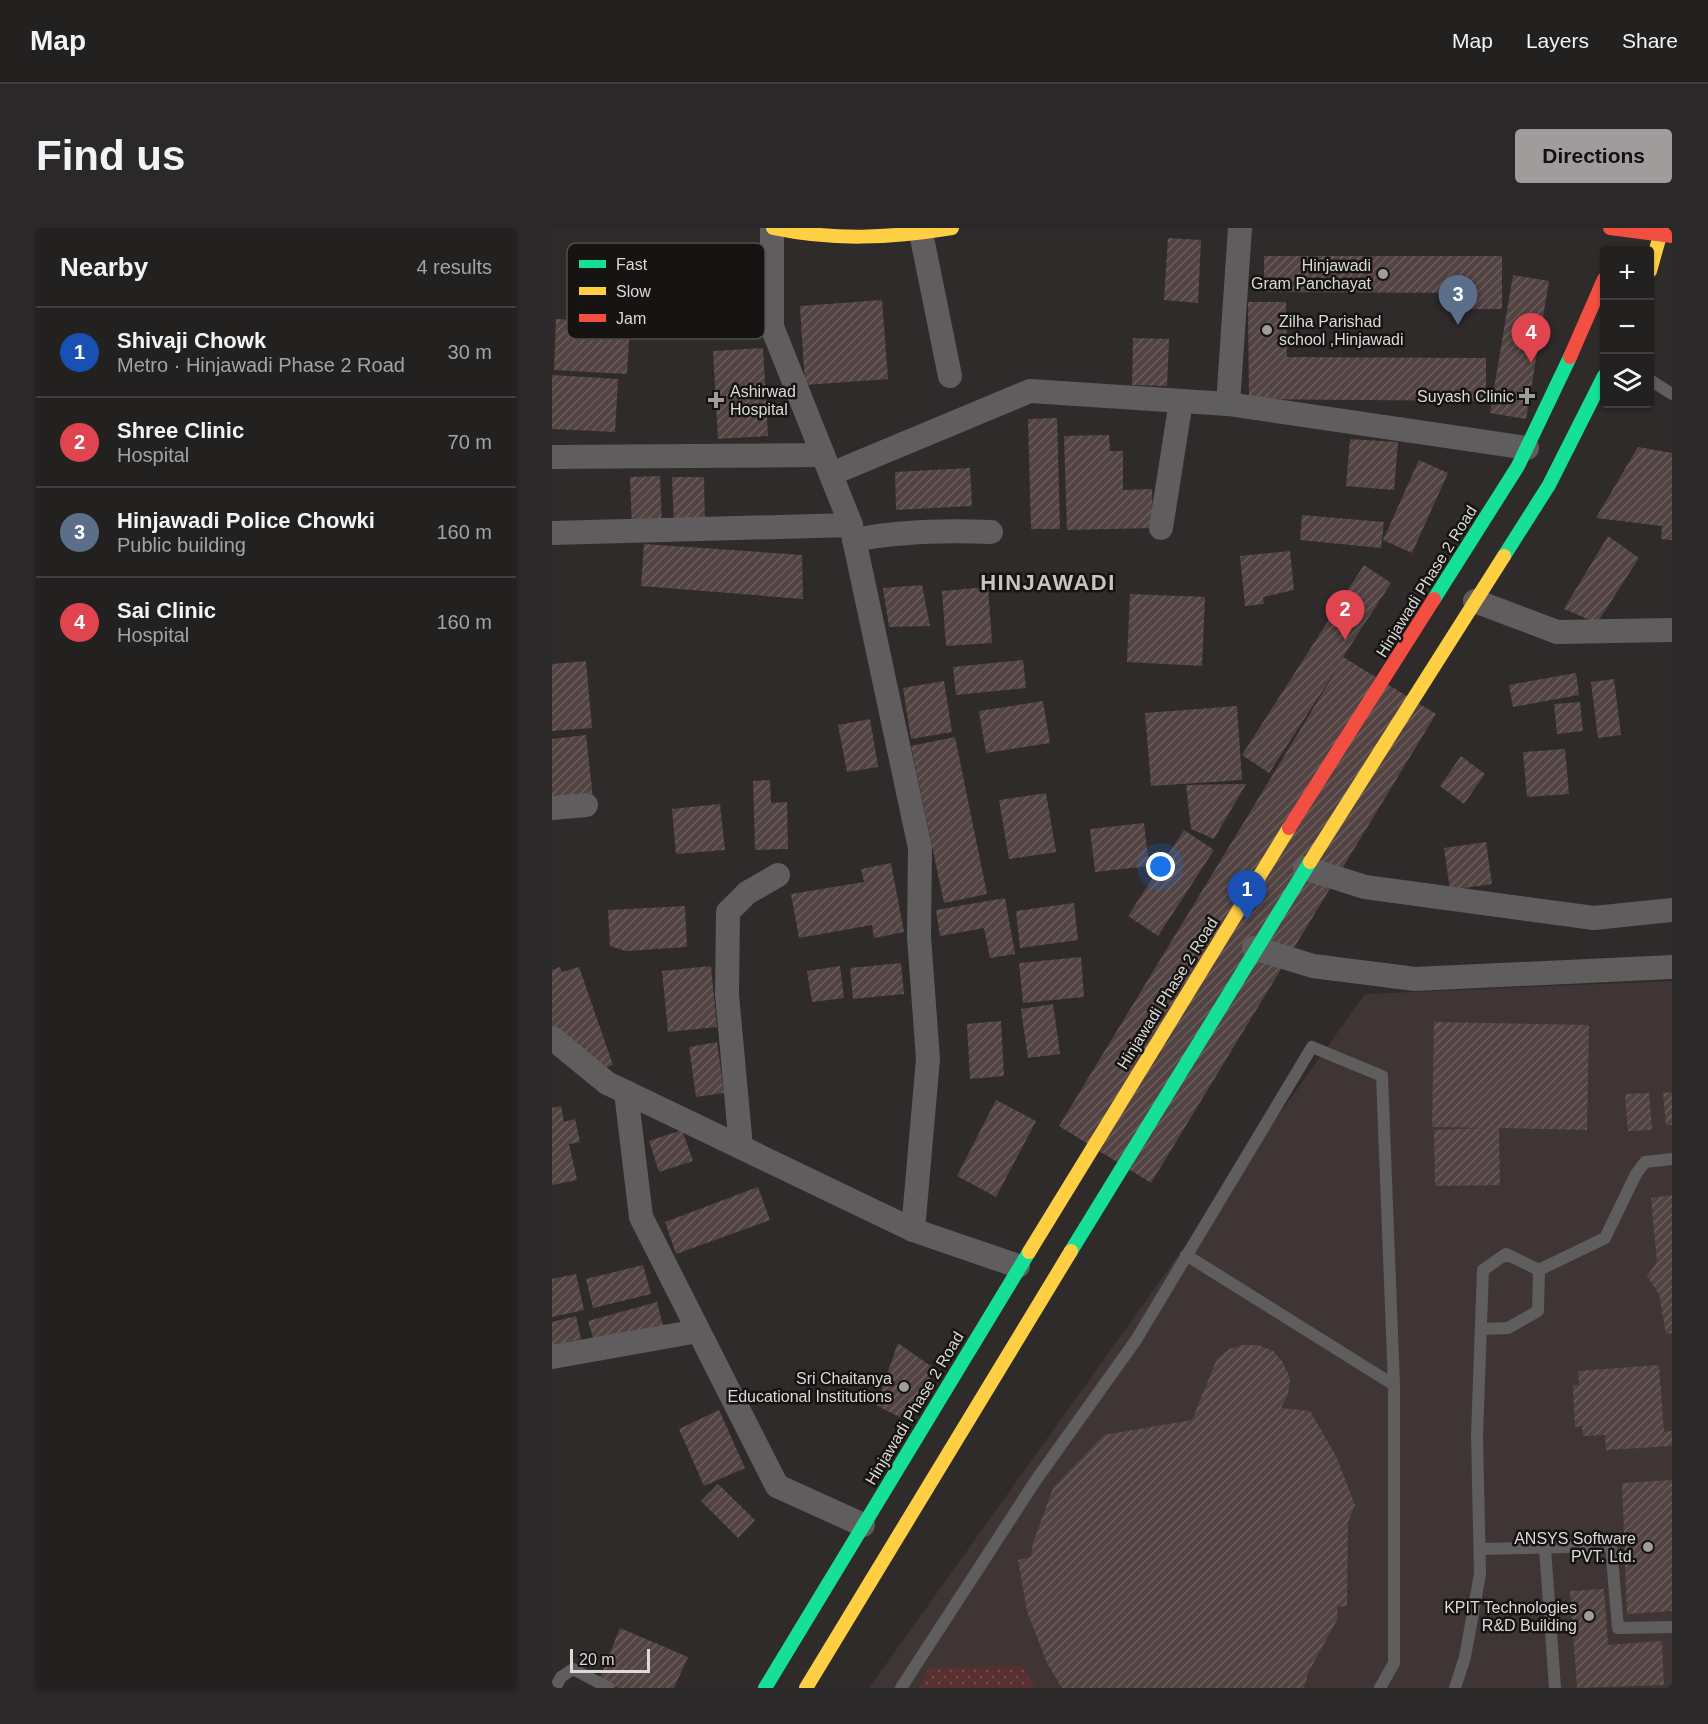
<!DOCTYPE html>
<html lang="en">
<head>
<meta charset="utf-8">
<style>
  body { margin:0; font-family:Arial,sans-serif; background:#2b2829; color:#f1f3f6 }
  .controls { position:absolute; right:18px; top:18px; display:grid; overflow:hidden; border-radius:6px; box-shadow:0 2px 4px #0004 }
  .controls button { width:54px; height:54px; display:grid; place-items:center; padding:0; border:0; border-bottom:2px solid #403e3e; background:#232020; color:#f1f3f6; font:30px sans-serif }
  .scale { position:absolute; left:18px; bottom:15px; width:80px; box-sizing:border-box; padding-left:6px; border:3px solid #ddd9d9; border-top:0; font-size:16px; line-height:21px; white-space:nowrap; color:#ddd9d9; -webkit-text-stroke:4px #161313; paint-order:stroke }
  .you { position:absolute; left:609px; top:639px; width:21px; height:21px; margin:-15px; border:4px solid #fff; border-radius:50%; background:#1a73e8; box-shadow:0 0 0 9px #1a73e833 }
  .badge { display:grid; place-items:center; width:39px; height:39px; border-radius:50%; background:#a09c9c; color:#fff; font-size:20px; font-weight:700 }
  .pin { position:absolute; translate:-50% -50px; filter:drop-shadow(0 2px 3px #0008) }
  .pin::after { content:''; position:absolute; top:32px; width:21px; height:18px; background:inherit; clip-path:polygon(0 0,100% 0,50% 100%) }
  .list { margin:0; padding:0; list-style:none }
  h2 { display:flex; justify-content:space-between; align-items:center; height:78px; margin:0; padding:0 24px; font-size:26px }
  h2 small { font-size:20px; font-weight:400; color:#a3a3a5 }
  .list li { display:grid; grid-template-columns:39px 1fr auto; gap:18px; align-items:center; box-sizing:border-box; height:90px; padding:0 24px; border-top:2px solid #403e3e }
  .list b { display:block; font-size:22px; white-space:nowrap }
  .list p { margin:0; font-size:20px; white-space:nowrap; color:#a3a3a5 }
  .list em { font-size:20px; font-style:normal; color:#a3a3a5 }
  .icon { flex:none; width:33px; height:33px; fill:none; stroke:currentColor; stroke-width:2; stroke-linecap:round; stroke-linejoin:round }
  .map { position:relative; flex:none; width:1120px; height:1460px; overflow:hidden; border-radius:6px }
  header { display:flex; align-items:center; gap:36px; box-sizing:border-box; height:84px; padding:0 30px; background:#232020; border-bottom:2px solid #403e3e }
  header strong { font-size:28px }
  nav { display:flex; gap:33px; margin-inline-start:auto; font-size:21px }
  .intro { display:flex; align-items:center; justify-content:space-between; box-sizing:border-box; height:144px; padding:0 36px }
  h1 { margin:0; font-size:42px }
  .button { padding:15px 27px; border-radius:6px; background:#a09c9c; color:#111; font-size:21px; font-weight:700 }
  main { display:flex; gap:36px; padding:0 36px }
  aside { flex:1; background:#232020; border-radius:6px; box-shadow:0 2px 4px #0004 }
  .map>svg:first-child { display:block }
</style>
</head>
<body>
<header>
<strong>Map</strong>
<nav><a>Map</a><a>Layers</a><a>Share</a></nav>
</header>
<div class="intro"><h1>Find us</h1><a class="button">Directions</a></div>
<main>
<aside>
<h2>Nearby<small>4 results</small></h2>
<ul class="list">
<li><span class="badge" style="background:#1a4fb4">1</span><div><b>Shivaji Chowk</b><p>Metro · Hinjawadi Phase 2 Road</p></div><em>30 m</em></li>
<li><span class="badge" style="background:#e0444e">2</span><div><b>Shree Clinic</b><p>Hospital</p></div><em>70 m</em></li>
<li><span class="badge" style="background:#5c6f8a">3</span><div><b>Hinjawadi Police Chowki</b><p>Public building</p></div><em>160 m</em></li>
<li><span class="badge" style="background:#e0444e">4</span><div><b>Sai Clinic</b><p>Hospital</p></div><em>160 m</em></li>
</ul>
</aside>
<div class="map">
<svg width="1120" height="1460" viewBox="0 0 1120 1460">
  <defs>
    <pattern id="grass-dots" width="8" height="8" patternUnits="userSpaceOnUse" patternTransform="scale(1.5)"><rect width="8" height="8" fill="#5a2f31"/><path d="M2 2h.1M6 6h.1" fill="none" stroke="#714d4e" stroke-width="1.8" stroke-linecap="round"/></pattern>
    <pattern id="building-hatch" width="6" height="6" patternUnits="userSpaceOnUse" patternTransform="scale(1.5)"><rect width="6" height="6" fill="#534343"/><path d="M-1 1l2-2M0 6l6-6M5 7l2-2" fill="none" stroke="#6b5e5e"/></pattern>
  </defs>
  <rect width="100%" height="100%" fill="#2f2b2b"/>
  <!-- built -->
  <polygon fill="#403535" points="1120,753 1120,1460 317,1460 813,766"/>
  <!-- grass -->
  <polygon fill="url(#grass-dots)" points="470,1438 483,1460 367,1460 377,1440"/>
  <!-- building -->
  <g fill="url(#building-hatch)">
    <polygon points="616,10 649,12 646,75 612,72"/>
    <polygon points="712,28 950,28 950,81 919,81 919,65 712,64"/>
    <polygon points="961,47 997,53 974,191 938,185"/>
    <polygon points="330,72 336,151 253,157 248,78"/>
    <polygon points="696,74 734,74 735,129 934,130 934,173 697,171"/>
    <polygon points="4,91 78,95 75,146 2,142"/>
    <polygon points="581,110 617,111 615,158 580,157"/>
    <polygon points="211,120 216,208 166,211 161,123"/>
    <polygon points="0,147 66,151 63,204 0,201"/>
    <polygon points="505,190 508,301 479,301 476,191"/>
    <polygon points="557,207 558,223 571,223 571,262 600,261 601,300 515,302 512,208"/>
    <polygon points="798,211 846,214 842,262 794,258"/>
    <polygon points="1086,219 1120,225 1120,312 1109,311 1110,298 1044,290"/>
    <polygon points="867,232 896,245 860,325 831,312"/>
    <polygon points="418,240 420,278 344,282 343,244"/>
    <polygon points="108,248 110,299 80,300 78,249"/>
    <polygon points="120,249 152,249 153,299 122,300"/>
    <polygon points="750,287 832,294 829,320 748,312"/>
    <polygon points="1056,308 1087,330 1045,395 1012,381"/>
    <polygon points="92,316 250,327 251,371 89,358"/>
    <polygon points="738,323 742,362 711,369 712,376 693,378 688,328"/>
    <polygon points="812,337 839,355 791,429 884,486 599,955 507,898 790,433 717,545 690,527"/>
    <polygon points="370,357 378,398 337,399 331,360"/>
    <polygon points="436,359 440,415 394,418 390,363"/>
    <polygon points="578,366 653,369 650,438 575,434"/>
    <polygon points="471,432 474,460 404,467 401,439"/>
    <polygon points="34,433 40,500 0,503 0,436"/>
    <polygon points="1024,445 1027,467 961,479 957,457"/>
    <polygon points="1062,451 1069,507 1046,510 1039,454"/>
    <polygon points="392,453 400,504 359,511 351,460"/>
    <polygon points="491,473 498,515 434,525 427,483"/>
    <polygon points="1028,474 1031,503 1005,506 1002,476"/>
    <polygon points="685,478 690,552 599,558 593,485"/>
    <polygon points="318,491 326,539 295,544 286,497"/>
    <polygon points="34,507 41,571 0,576 0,511"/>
    <polygon points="403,509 435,666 392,675 359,518"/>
    <polygon points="1013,521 1017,566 975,569 971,524"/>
    <polygon points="909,528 933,546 912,576 888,558"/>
    <polygon points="218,552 219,575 235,574 236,621 203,622 201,553"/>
    <polygon points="694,556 662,611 639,601 634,557"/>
    <polygon points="494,565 504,624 457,631 447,572"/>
    <polygon points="168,576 173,622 124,626 120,581"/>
    <polygon points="592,595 597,638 543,644 538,601"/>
    <polygon points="632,602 662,622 606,708 576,688"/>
    <polygon points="934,614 940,656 898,662 892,620"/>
    <polygon points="339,635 352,704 322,710 320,697 247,710 239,666 312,654 309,641"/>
    <polygon points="453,670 463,726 438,730 432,700 388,708 384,682"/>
    <polygon points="522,675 526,712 468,720 464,683"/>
    <polygon points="133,678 135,719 74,723 58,718 56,682"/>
    <polygon points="529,729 532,769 471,775 467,735"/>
    <polygon points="349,735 352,766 301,771 298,740"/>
    <polygon points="159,738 165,799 116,804 110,743"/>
    <polygon points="288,738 292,770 260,774 255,743"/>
    <polygon points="8,739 10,744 27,739 61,837 50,841 5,808 0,797 0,742"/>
    <polygon points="501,776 508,826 476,830 469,781"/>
    <polygon points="449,793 452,848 418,851 415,796"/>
    <polygon points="882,794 1037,797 1035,902 947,900 948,957 883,958 882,902 935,900 880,899"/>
    <polygon points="165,814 172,865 144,869 137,819"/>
    <polygon points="1120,864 1120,897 1114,897 1111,865"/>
    <polygon points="1097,865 1100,902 1076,903 1073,866"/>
    <polygon points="444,872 484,893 444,969 405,948"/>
    <polygon points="9,878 12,894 23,891 28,914 17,916 25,952 0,957 0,880"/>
    <polygon points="130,902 141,933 107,944 97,913"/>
    <polygon points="206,959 218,992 124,1026 113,994"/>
    <polygon points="1120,967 1120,1105 1114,1106 1107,1066 1095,1048 1105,1034 1099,970"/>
    <polygon points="91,1037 99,1066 41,1080 34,1051"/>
    <polygon points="24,1046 32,1082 0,1089 0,1051"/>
    <polygon points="105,1074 111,1098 43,1116 36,1093"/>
    <polygon points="24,1088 29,1111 0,1118 0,1094"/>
    <polygon points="346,1115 383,1141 355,1193 324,1177"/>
    <polygon points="691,1117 706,1117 721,1123 730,1133 738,1150 736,1167 729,1180 758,1183 784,1228 803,1277 796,1294 795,1378 785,1379 786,1390 756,1445 752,1460 510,1460 495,1435 475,1383 466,1332 479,1329 481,1315 501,1260 552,1207 640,1192 665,1131 677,1121"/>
    <polygon points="1107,1137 1112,1204 1120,1203 1120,1218 1054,1222 1053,1207 1031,1208 1030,1198 1023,1199 1021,1157 1027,1157 1026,1143"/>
    <polygon points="167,1182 193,1240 152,1258 127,1201"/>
    <polygon points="1120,1252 1120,1383 1075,1386 1070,1255"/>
    <polygon points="166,1256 203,1292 186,1310 149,1273"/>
    <polygon points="1052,1361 1056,1417 1110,1413 1112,1457 1025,1460 1018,1363"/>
    <polygon points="68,1400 136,1429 122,1460 67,1460 47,1452"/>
  </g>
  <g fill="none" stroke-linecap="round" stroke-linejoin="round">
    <!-- lane -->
    <g stroke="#5f5d5d" stroke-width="12">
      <polyline points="1098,152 1120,166"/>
      <polyline points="987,1042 1053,1010 1084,946 1093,934 1120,931"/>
      <polyline points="993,1320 1003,1460"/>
      <polyline points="928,1321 1059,1318 1066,1400 1120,1399"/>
      <polyline points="3,1460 9,1449 21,1441 57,1460"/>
      <polyline points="349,1460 484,1252 584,1112 760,819 830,848 842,1157 634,1027"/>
      <polyline points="828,1460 842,1435 842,1157"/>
      <polyline points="903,1460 913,1429 928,1346 925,1207 931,1042 954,1026 987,1042 986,1083 956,1100 929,1101"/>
    </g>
    <!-- street -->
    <g stroke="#5f5d5d" stroke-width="24">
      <polyline points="220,0 220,99 299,297 368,620 367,709 376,831 361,1002"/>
      <polyline points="369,5 398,148"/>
      <polyline points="676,176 688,0"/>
      <polyline points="0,229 271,227"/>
      <polyline points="279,246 478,163 676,176 975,220"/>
      <polyline points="609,300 629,173"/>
      <polyline points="0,305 299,297"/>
      <path d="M302 312C348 303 392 302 439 304"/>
      <polyline points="923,373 1005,404 1120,402"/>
      <polyline points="0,580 34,577"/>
      <polyline points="753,640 813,659 1042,690 1120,682"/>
      <polyline points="702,720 761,738 863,751 1120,739"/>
      <polyline points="0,810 55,855 361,1002 466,1038"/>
      <polyline points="74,864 89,989 225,1258 311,1297"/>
      <polyline points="189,919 175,767 176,684 195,665 226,647"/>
      <polyline points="0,1129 146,1103"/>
    </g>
    <!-- fast -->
    <g stroke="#16e098" stroke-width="14">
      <polyline points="952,328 997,257 1052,148"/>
      <polyline points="882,371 966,238 1018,129"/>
      <polyline points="519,1023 758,634"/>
      <polyline points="213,1460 477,1024"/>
    </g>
    <!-- slow -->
    <g stroke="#ffcf43" stroke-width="14">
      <path d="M221 0C282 13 339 10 400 0"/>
      <polyline points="1098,43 1110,0"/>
      <polyline points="758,634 952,328"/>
      <polyline points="477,1024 737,600"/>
      <polyline points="254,1460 519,1023"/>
    </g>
    <!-- jam -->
    <g stroke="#f24e42" stroke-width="14">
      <polyline points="1058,0 1120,8"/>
      <polyline points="1018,129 1052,51"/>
      <polyline points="737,600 882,371"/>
    </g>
  </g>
  <!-- markers -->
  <g fill="#a09c9c" stroke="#161313" stroke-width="2">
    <circle cx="831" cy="46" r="6"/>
    <circle cx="715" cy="102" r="6"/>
    <path d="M972 159h6v6h6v6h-6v6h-6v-6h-6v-6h6z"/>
    <path d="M161 163h6v6h6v6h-6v6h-6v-6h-6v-6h6z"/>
    <circle cx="352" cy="1159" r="6"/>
    <circle cx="1096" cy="1319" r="6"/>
    <circle cx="1037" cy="1388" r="6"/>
  </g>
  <g text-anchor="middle" stroke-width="5" stroke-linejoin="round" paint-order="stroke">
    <!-- poi labels -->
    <g font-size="16" fill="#ddd9d9" stroke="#161313" text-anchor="end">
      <text x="819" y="43">Hinjawadi<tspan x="819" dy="18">Gram Panchayat</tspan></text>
      <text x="727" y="99" text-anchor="start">Zilha Parishad<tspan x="727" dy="18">school ,Hinjawadi</tspan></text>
      <text x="178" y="169" text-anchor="start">Ashirwad<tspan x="178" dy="18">Hospital</tspan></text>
      <text x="962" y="174">Suyash Clinic</text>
      <text x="340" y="1156">Sri Chaitanya<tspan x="340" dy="18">Educational Institutions</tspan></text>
      <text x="1084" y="1316">ANSYS Software<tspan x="1084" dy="18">PVT. Ltd.</tspan></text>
      <text x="1025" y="1385">KPIT Technologies<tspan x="1025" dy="18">R&amp;D Building</tspan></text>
    </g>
    <!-- street labels -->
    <g font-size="16" fill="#ddd9d9" stroke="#161313">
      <text transform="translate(874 353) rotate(-58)" y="6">Hinjawadi Phase 2 Road</text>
      <text transform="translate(615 765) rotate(-58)" y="6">Hinjawadi Phase 2 Road</text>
      <text transform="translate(362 1180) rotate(-59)" y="6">Hinjawadi Phase 2 Road</text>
    </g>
    <!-- district labels -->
    <g font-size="22" font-weight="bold" letter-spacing="1.5" fill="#cbc3c2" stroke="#161313">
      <text x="496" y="362">HINJAWADI</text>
    </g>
  </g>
  <!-- legend -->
  <rect x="15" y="15" width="198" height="96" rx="9" fill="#161313" stroke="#524e4e" stroke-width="1.5"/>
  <rect x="27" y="32" width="27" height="8" fill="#16e098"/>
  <rect x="27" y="59" width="27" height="8" fill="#ffcf43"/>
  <rect x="27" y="86" width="27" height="8" fill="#f24e42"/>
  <g font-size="16" fill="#ddd9d9">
    <text x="64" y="42">Fast</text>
    <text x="64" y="69">Slow</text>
    <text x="64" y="96">Jam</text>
  </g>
</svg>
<div class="controls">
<button>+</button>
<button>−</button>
<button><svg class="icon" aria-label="layers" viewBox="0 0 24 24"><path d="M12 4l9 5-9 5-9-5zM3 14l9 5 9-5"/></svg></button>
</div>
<div class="scale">20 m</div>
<div class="you"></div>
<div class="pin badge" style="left:695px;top:692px;background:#1a4fb4">1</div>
<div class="pin badge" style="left:793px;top:412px;background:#e0444e">2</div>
<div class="pin badge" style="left:906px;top:97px;background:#5c6f8a">3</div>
<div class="pin badge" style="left:979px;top:135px;background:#e0444e">4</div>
</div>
</main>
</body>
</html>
